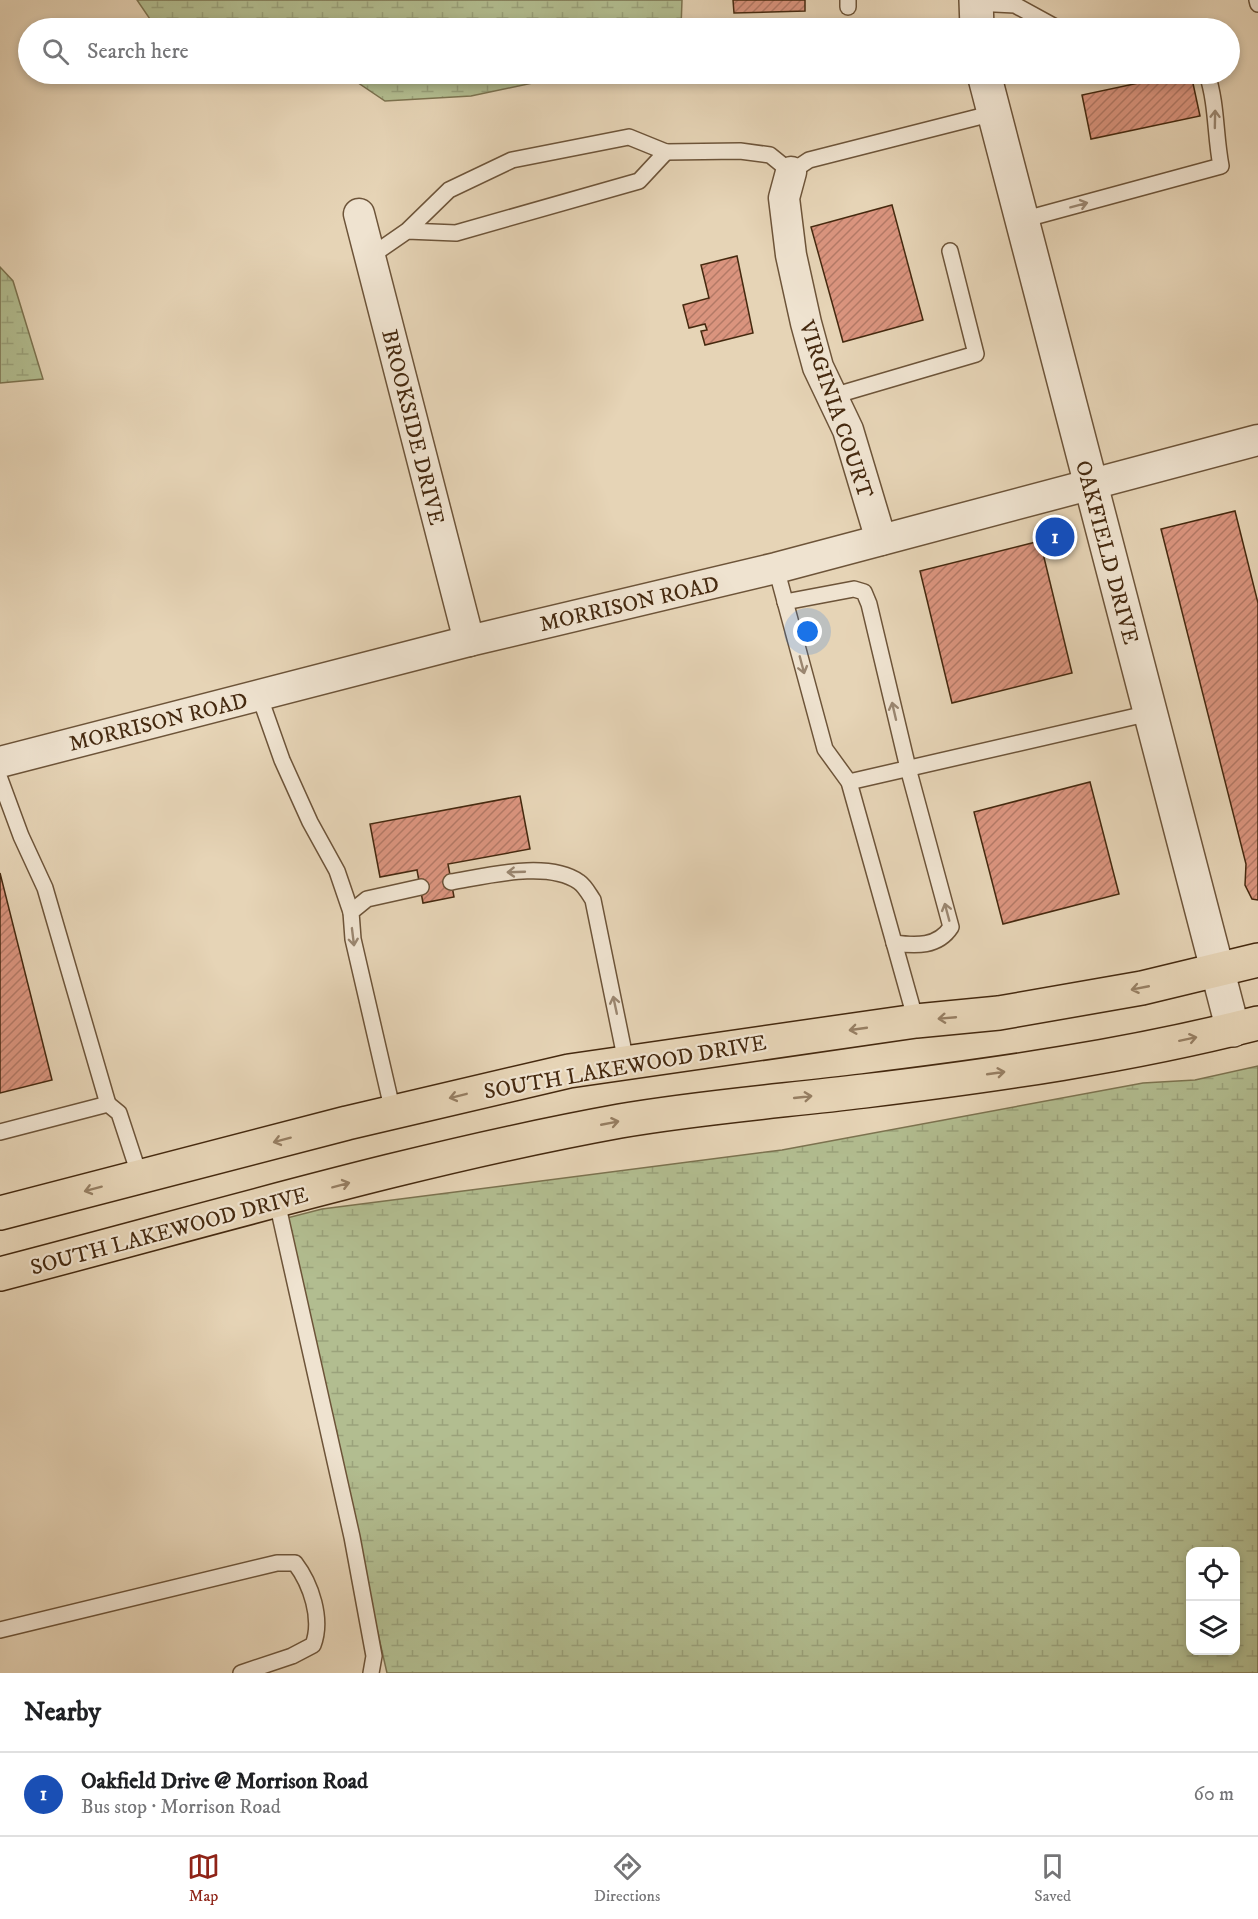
<!DOCTYPE html>
<html lang="en">
<head>
<meta charset="utf-8">
<style>
  body { margin:0; font-family:"IM FELL DW Pica",serif; background:#f6f6f6; color:#202124 }
  .controls { position:absolute; right:18px; bottom:18px; display:grid; overflow:hidden; border-radius:12px; box-shadow:0 3px 9px #0003 }
  .controls button { width:54px; height:54px; display:grid; place-items:center; padding:0; border:0; border-bottom:2px solid #e0e0e0; background:#fff; color:#202124; font:30px sans-serif }
  .you { position:absolute; left:808px; top:632px; width:21px; height:21px; margin:-15px; border:4px solid #fff; border-radius:50%; background:#1a73e8; box-shadow:0 0 0 9px #1a73e833 }
  .badge { display:grid; place-items:center; width:39px; height:39px; border-radius:50%; background:#8f2418; color:#fff; font-size:20px; font-weight:700 }
  .pin { position:absolute; translate:-50% -50%; border:3px solid #fff; box-shadow:0 2px 6px #0006 }
  .list { margin:0; padding:0; list-style:none }
  h2 { display:flex; justify-content:space-between; align-items:center; height:78px; margin:0; padding:0 24px; font-size:26px }
  h2 small { font-size:20px; font-weight:400; color:#757577 }
  .list li { display:grid; grid-template-columns:39px 1fr auto; gap:18px; align-items:center; box-sizing:border-box; height:84px; padding:0 24px; border-top:2px solid #e0e0e0 }
  .list b { display:block; font-size:22px; white-space:nowrap }
  .list p { margin:0; font-size:20px; white-space:nowrap; color:#757577 }
  .list em { font-size:20px; font-style:normal; color:#757577 }
  .icon { flex:none; width:33px; height:33px; fill:none; stroke:currentColor; stroke-width:2; stroke-linecap:round; stroke-linejoin:round }
  .map { position:relative; flex:none; width:1258px; height:1673px; overflow:hidden }
  .search { position:absolute; background:#fff; box-shadow:0 3px 9px #0003; left:18px; right:18px; top:18px; height:66px; display:flex; align-items:center; gap:15px; box-sizing:border-box; padding:0 21px; border-radius:33px; color:#757577; font-size:22px }
  .sheet { height:162px; background:#fff }
  nav { display:flex; justify-content:space-around; align-items:center; box-sizing:border-box; height:84px; border-top:2px solid #e0e0e0; background:#fff; font-size:16px; color:#757577 }
  nav a { display:grid; justify-items:center; gap:3px }
  nav .on { color:#8f2418 }
  .map>svg:first-child { display:block }
</style>
</head>
<body>
<div class="map">
<svg width="1258" height="1673" viewBox="0 0 1258 1673">
  <defs>
    <pattern id="wetland-marsh" width="20" height="14" patternUnits="userSpaceOnUse" patternTransform="scale(1.5)"><rect width="20" height="14" fill="#b2bd90"/><path d="M1 5h8M5 5V1M11 12h8M15 12V8" fill="none" stroke="#9aa27b"/></pattern>
    <pattern id="building-hatch" width="6" height="6" patternUnits="userSpaceOnUse" patternTransform="scale(1.5)"><rect width="6" height="6" fill="#da947e"/><path d="M-1 1l2-2M0 6l6-6M5 7l2-2" fill="none" stroke="#b37966"/></pattern>
  </defs>
  <rect width="100%" height="100%" fill="#e6d4b6"/>
  <filter id="stains"><feTurbulence type="fractalNoise" baseFrequency=".00333" numOctaves="4"/><feColorMatrix values="0 0 0 0 .2 0 0 0 0 .09 0 0 0 0 .02 0 0 0 .5 -.17"/></filter>
  <radialGradient id="worn" r=".72"><stop offset=".6" stop-color="#630" stop-opacity="0"/><stop offset="1" stop-color="#630" stop-opacity=".3"/></radialGradient>
  <!-- wetland -->
  <g fill="url(#wetland-marsh)" stroke="#7c7350" stroke-width="1.5" fill-rule="evenodd">
    <polygon points="137,0 682,0 681,28 231,28 194,20 156,28"/>
    <polygon points="345,74 575,74 471,96 385,101"/>
    <polygon points="0,267 13,281 43,379 0,383"/>
    <path d="M1258 1066V1673H387L283 1219 322 1209 782 1150 1143 1083 1195 1080ZM1190 1552H1236V1650H1190Z"/>
  </g>
  <!-- building -->
  <g fill="url(#building-hatch)" stroke="#45290f" stroke-width="1.5">
    <polygon points="733,0 805,0 805,11 734,13"/>
    <polygon points="1181,74 1191,74 1200,116 1091,139 1082,95"/>
    <polygon points="892,205 923,320 843,342 811,227"/>
    <polygon points="737,256 753,333 705,345 701,331 707,330 705,324 689,328 683,305 709,298 701,265"/>
    <polygon points="1235,511 1258,603 1258,900 1252,899 1245,885 1246,864 1161,529"/>
    <polygon points="1040,541 1072,673 952,703 920,571"/>
    <polygon points="1090,782 1119,894 1003,924 974,812"/>
    <polygon points="520,796 530,849 448,864 454,897 423,903 417,870 380,877 370,824"/>
    <polygon points="0,873 52,1080 0,1093"/>
  </g>
  <g fill="none" stroke-linecap="round" stroke-linejoin="round">
    <!-- service casing -->
    <g stroke="#6d5439" stroke-width="18">
      <g id="service">
        <polyline points="1257,0 1258,4"/>
        <polyline points="975,3 1015,5 1057,28"/>
        <polyline points="848,7 848,0"/>
        <polyline points="666,152 740,151 770,155 791,172 809,160 994,113"/>
        <path d="M1022 220 1221 166C1215 135 1217 104 1207 74"/>
        <polyline points="371,256 407,231 456,233 639,181 666,152 629,137 512,160 449,190 407,231"/>
        <polyline points="833,396 976,354 950,251"/>
        <polyline points="776,568 825,749 849,782 916,1021"/>
        <path d="M785 602 854 589 864 592 869 604 908 768 951 927C938 947 916 946 894 943"/>
        <polyline points="259,695 282,760 310,822 337,871 351,912"/>
        <polyline points="0,779 21,836 45,888 108,1104"/>
        <polyline points="849,782 1150,713"/>
        <path d="M451 882C487 876 548 860 579 882 585 886 589 894 593 900L626 1062"/>
        <polyline points="393,1112 353,939 351,912 367,899 421,887"/>
        <polyline points="0,1132 108,1104 119,1113 140,1177"/>
        <polyline points="277,1202 352,1537 374,1656 371,1673"/>
        <path d="M0 1630 277 1563H295C311 1584 323 1619 313 1645L292 1656 241 1673"/>
      </g>
    </g>
    <!-- minor casing -->
    <g stroke="#6d5439" stroke-width="33">
      <g id="minor">
        <polyline points="791,172 784,198 791,255 806,323 818,367 848,430 881,540"/>
        <polyline points="359,214 469,641"/>
        <polyline points="0,762 469,641 776,568 1258,440"/>
      </g>
    </g>
    <!-- tertiary casing -->
    <g stroke="#6d5439" stroke-width="36">
      <g id="tertiary">
        <polyline points="976,0 977,28"/>
        <polyline points="984,74 1233,1030"/>
      </g>
    </g>
    <!-- primary casing -->
    <g stroke="#45290f" stroke-width="36">
      <g id="primary">
        <polyline points="0,1213 347,1123 569,1071 916,1021 999,1013 1142,988 1258,960"/>
        <path d="M0 1274C205 1221 411 1159 620 1121 701 1107 782 1101 864 1091 996 1075 1129 1056 1258 1023"/>
      </g>
    </g>
    <!-- service -->
    <use href="#service" stroke="#efe3d0" stroke-width="15"/>
    <!-- minor -->
    <use href="#minor" stroke="#efe3d0" stroke-width="30"/>
    <!-- tertiary -->
    <use href="#tertiary" stroke="#efe3d0" stroke-width="33"/>
    <!-- primary -->
    <use href="#primary" stroke="#e6d4b6" stroke-width="33"/>
  </g>
  <!-- one-way arrows -->
  <defs><path id="oneway-shaft" d="M-6 0H5M1.5-3L5.5 0L1.5 3" fill="none" stroke-width="1.6" stroke-linecap="round" stroke-linejoin="round" transform="scale(1.5)"/></defs>
  <g stroke="#9a8670">
    <use href="#oneway-shaft" transform="translate(1215 119) rotate(-89)"/>
    <use href="#oneway-shaft" transform="translate(1079 205) rotate(-15)"/>
    <use href="#oneway-shaft" transform="translate(802 665) rotate(75)"/>
    <use href="#oneway-shaft" transform="translate(894 711) rotate(-103)"/>
    <use href="#oneway-shaft" transform="translate(516 872) rotate(178)"/>
    <use href="#oneway-shaft" transform="translate(947 912) rotate(-105)"/>
    <use href="#oneway-shaft" transform="translate(353 937) rotate(83)"/>
    <use href="#oneway-shaft" transform="translate(615 1005) rotate(-102)"/>
  </g>
  <g stroke="#967e62">
    <use href="#oneway-shaft" transform="translate(1140 988) rotate(169)"/>
    <use href="#oneway-shaft" transform="translate(947 1018) rotate(175)"/>
    <use href="#oneway-shaft" transform="translate(858 1029) rotate(172)"/>
    <use href="#oneway-shaft" transform="translate(1188 1039) rotate(-12)"/>
    <use href="#oneway-shaft" transform="translate(996 1073) rotate(-8)"/>
    <use href="#oneway-shaft" transform="translate(458 1096) rotate(166)"/>
    <use href="#oneway-shaft" transform="translate(803 1097) rotate(-6)"/>
    <use href="#oneway-shaft" transform="translate(610 1123) rotate(-11)"/>
    <use href="#oneway-shaft" transform="translate(282 1140) rotate(165)"/>
    <use href="#oneway-shaft" transform="translate(341 1185) rotate(-15)"/>
    <use href="#oneway-shaft" transform="translate(93 1189) rotate(165)"/>
  </g>
  <g text-anchor="middle" stroke-width="4.5" stroke-linejoin="round" paint-order="stroke">
    <!-- street labels -->
    <g font-size="22" fill="#45290f" stroke="#efe3d0">
      <text transform="translate(837 409) rotate(71)" y="8">VIRGINIA COURT</text>
      <text transform="translate(414 427) rotate(76)" y="8">BROOKSIDE DRIVE</text>
      <text transform="translate(1108 552) rotate(75)" y="8">OAKFIELD DRIVE</text>
      <text transform="translate(629 603) rotate(-13)" y="8">MORRISON ROAD</text>
      <text transform="translate(158 721) rotate(-14)" y="8">MORRISON ROAD</text>
      <text transform="translate(625 1066) rotate(-10)" y="8">SOUTH LAKEWOOD DRIVE</text>
      <text transform="translate(169 1230) rotate(-15)" y="8">SOUTH LAKEWOOD DRIVE</text>
    </g>
  </g>
  <rect width="100%" height="100%" filter="url(#stains)"/>
  <rect width="100%" height="100%" fill="url(#worn)"/>
</svg>
<div class="controls">
<button><svg class="icon" aria-label="locate" viewBox="0 0 24 24"><circle cx="12" cy="12" r="6"/><path d="M12 2v4M12 18v4M2 12h4M18 12h4"/></svg></button>
<button><svg class="icon" aria-label="layers" viewBox="0 0 24 24"><path d="M12 4l9 5-9 5-9-5zM3 14l9 5 9-5"/></svg></button>
</div>
<div class="you"></div>
<div class="pin badge" style="left:1055px;top:537px;background:#1a4fb4">1</div>
<div class="search"><svg class="icon" aria-label="search" viewBox="0 0 24 24"><circle cx="10" cy="10" r="6"/><path d="M15 15l6 6"/></svg>Search here</div>
</div>
<section class="sheet">
<h2>Nearby<small></small></h2>
<ul class="list">
<li><span class="badge" style="background:#1a4fb4">1</span><div><b>Oakfield Drive @ Morrison Road</b><p>Bus stop · Morrison Road</p></div><em>60 m</em></li>
</ul>
</section>
<nav>
<a class="on"><svg class="icon" aria-label="map" viewBox="0 0 24 24"><path d="M3 6l6-2 6 2 6-2v14l-6 2-6-2-6 2zM9 4v14M15 6v14"/></svg>Map</a>
<a><svg class="icon" aria-label="directions" viewBox="0 0 24 24"><path d="M12 3l9 9-9 9-9-9zM9 14v-3h6M13 9l2 2-2 2"/></svg>Directions</a>
<a><svg class="icon" aria-label="saved" viewBox="0 0 24 24"><path d="M7 4h10v16l-5-4-5 4z"/></svg>Saved</a>
</nav>
</body>
</html>
